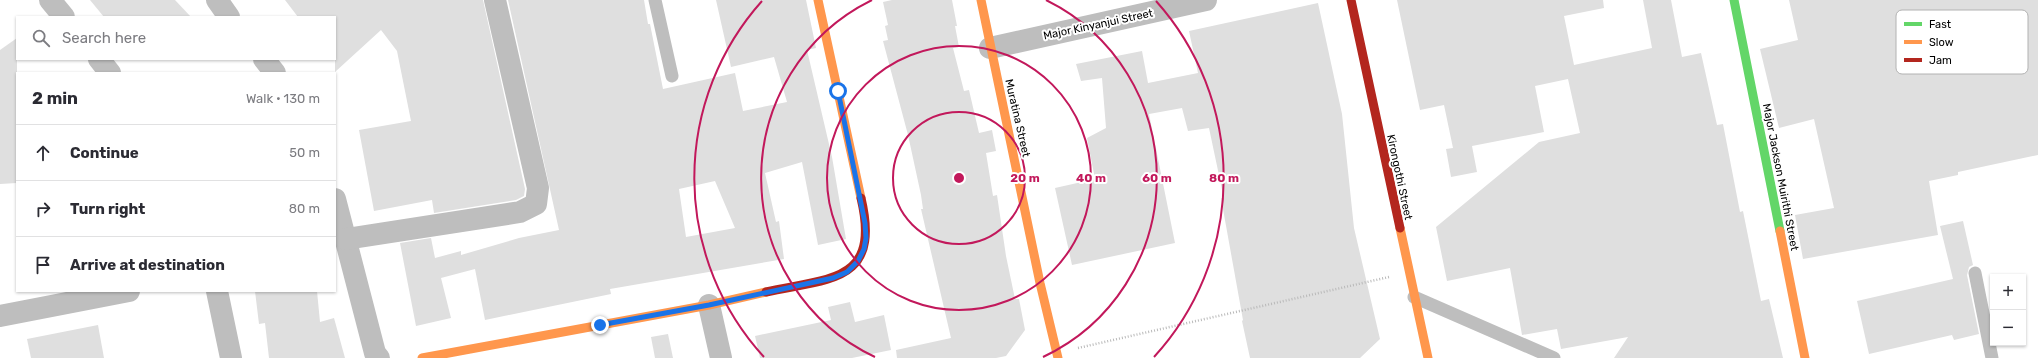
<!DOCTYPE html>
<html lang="en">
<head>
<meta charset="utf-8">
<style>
  body { margin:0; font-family:Rubik,sans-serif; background:#f2f2f3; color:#2b2b33 }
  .controls { position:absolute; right:12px; bottom:12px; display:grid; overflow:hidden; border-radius:0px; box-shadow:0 1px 3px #0004 }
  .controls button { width:36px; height:36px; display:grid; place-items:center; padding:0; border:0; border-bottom:1px solid #e1e1e2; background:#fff; color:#2b2b33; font:20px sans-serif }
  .stop { position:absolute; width:12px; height:12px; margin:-9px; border:3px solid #1a73e8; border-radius:50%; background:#fff }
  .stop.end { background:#1a73e8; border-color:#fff; box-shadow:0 1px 4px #0008 }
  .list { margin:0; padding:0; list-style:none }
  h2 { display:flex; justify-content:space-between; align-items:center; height:52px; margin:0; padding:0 16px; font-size:17px }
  h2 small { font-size:13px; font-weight:400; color:#7c7c81 }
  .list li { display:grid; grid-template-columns:26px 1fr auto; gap:12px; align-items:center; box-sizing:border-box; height:56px; padding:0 16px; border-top:1px solid #e1e1e2 }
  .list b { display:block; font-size:15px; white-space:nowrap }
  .list em { font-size:13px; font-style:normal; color:#7c7c81 }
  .icon { flex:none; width:22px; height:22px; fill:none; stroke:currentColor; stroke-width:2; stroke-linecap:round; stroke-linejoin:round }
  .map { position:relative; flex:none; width:2038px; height:358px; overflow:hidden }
  .search { position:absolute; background:#fff; box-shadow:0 1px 3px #0004; left:16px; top:16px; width:320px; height:44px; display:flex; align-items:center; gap:10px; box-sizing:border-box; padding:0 14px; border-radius:0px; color:#7c7c81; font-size:15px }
  .panel { position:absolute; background:#fff; box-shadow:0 1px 3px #0004; left:16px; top:72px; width:320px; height:220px; border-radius:0px }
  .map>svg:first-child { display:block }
</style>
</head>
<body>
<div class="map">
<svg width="2038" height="358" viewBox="0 0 2038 358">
  <rect width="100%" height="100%" fill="#fff"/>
  <!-- building -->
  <g fill="#dfdfdf" fill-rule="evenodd">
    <polygon points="90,0 175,0 191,17 104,17"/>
    <polygon points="285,0 483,0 525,189 524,196 516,200 434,213 432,200 374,211 359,130 411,121 397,51 381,30 335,72 335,17 298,17"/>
    <path d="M508 0H644L648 24H650L663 89 735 73 743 111 787 102 774 57 731 67 716 0H806L816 48 807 50 832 157 846 239 818 245 802 162 765 173 776 222 779 221 784 259 610 289 611 294 485 320 475 269 441 278 451 318 416 326 400 243 431 238 435 258 461 251V255L519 238 559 230ZM715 181 735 228 686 237 679 189Z"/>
    <polygon points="892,0 952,0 957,26 955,26 959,47 953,48 964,91 969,90 979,133 992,130 996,151 986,153 993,196 997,195 1006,256 1015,299 1019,299 1025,330 1006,356 996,358 897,358 896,350 951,338 921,209 923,209 921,195 908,135 883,41 888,40 885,26 888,25 883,2"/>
    <polygon points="1397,0 1603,0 1604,8 1564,16 1574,65 1652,48 1643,0 1671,0 1682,57 1701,53 1717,125 1723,124 1740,212 1743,211 1761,301 1769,299 1783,358 1614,358 1628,337 1561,349 1557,329 1522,335 1510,268 1447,281 1436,227 1539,142 1580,133 1568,79 1535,86 1544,132 1472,146 1477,172 1451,177 1446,149 1453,148 1444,105 1420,110"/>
    <polygon points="1789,0 2038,0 2038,155 1958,172 1958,175 1929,181 1938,235 1803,259 1795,215 1834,208 1814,119 1779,128 1760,49 1798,40"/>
    <polygon points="1318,3 1342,114 1354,228 1380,339 1360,358 1250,358 1242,321 1243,320 1221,198 1224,199 1209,128 1188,131 1182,108 1149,114 1175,243 1072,265 1055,188 1095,179 1087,138 1106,128 1102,78 1081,81 1076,64 1142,51 1148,83 1198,73 1189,31"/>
    <polygon points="17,38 17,183 0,184 0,50"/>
    <polygon points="1963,221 1973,265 1969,267 1967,275 1979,334 1954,340 1952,335 1869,354 1857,301 1953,279 1940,226"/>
    <polygon points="255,291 317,291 320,322 334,318 345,358 269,358 265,323 259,324"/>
    <polygon points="850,302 855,322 884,315 891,350 852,358 760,358 755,336 831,320 828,307"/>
    <polygon points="98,325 104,358 31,358 27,339"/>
    <polygon points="668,334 673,358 655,358 651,337"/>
  </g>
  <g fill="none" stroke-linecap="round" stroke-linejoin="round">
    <!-- path -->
    <polyline stroke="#b9b9b9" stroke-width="2.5" stroke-dasharray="1 2" stroke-linecap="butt" points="1078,348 1389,277"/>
    <!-- lane -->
    <g stroke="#bebebe" stroke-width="13">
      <polyline points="655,0 672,76"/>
      <polyline points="1975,273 1992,358"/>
      <polyline points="1414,297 1554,358"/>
    </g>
    <!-- street -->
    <g stroke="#bebebe" stroke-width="22">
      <polyline points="50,0 64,17"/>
      <polyline points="217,0 229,17"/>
      <polyline points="990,48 1206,0"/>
      <polyline points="99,59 110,73"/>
      <polyline points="264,59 275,73"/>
      <polyline points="335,199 375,353 379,358"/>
      <polyline points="346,239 520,212 536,204 538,188 495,0"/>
      <polyline points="217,291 231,358"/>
      <polyline points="709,305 721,358"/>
      <polyline points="0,316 129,291"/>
    </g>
    <!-- fast -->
    <polyline stroke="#63d668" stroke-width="9" points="1734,0 1780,231"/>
    <!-- slow -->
    <g stroke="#ff974d" stroke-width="9">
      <polyline points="818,0 861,198"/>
      <polyline points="981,0 1040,283 1058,358"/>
      <polyline points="1400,228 1428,358"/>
      <polyline points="1780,231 1805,358"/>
      <polyline points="422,358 709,305 766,292"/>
    </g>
    <!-- jam -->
    <g stroke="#b3261e" stroke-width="9">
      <polyline points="1351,0 1400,228"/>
      <path d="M766 292C830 278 881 283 861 198"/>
    </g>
  </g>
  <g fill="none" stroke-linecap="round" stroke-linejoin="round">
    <!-- route -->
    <polyline stroke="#1a73e8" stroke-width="5" points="600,325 709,305 833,278 847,272 858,261 864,249 866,238 865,223 838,91"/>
  </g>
  <!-- distance rings -->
  <g fill="none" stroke="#c2185b" stroke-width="2">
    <circle cx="959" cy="178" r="66"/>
    <circle cx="959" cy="178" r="132"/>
    <path d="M875 357A198 198 0 0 1 872 0M1046 0A198 198 0 0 1 1043 357"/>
    <path d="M764 357A265 265 0 0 1 762 1M1156 1A265 265 0 0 1 1154 357"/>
  </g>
  <g text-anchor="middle" stroke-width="4" stroke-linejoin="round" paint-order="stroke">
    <!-- street labels -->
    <g font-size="11" fill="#000" stroke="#fff">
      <text transform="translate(1098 24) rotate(-12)" y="4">Major Kinyanjui Street</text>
      <text transform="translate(1018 118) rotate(77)" y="4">Muratina Street</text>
      <text transform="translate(1400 177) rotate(78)" y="4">Kirongothi Street</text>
      <text transform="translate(1781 177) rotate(79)" y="4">Major Jackson Muirithi Street</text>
    </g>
  </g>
  <!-- legend -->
  <rect x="1896" y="10" width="132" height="64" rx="6" fill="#fff" stroke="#b2b2b2" stroke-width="1"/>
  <rect x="1904" y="22" width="18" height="4" fill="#63d668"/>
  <rect x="1904" y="40" width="18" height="4" fill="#ff974d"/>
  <rect x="1904" y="58" width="18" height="4" fill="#b3261e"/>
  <g font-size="11" fill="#000">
    <text x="1929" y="28">Fast</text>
    <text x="1929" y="46">Slow</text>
    <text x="1929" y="64">Jam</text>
  </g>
  <circle cx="959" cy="178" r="6" fill="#c2185b" stroke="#fff" stroke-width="2"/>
  <g font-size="12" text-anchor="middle" font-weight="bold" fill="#c2185b" stroke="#fff" stroke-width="4" stroke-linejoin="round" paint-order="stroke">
    <text x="1025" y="182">20 m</text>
    <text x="1091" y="182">40 m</text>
    <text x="1157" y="182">60 m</text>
    <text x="1224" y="182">80 m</text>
  </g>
</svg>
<div class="controls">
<button>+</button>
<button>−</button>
</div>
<div class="stop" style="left:838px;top:91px"></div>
<div class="stop end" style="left:600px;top:325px"></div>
<div class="search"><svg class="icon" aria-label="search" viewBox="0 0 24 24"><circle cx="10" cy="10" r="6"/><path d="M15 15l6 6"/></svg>Search here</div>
<section class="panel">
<h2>2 min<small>Walk · 130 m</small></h2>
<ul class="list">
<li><svg class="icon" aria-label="ahead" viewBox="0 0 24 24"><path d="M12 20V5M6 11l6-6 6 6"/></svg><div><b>Continue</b></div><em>50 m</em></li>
<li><svg class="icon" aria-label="right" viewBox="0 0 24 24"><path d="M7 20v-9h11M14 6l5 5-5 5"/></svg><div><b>Turn right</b></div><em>80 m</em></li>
<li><svg class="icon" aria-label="arrive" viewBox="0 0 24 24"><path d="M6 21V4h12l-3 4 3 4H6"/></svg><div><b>Arrive at destination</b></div></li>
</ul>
</section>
</div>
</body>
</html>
